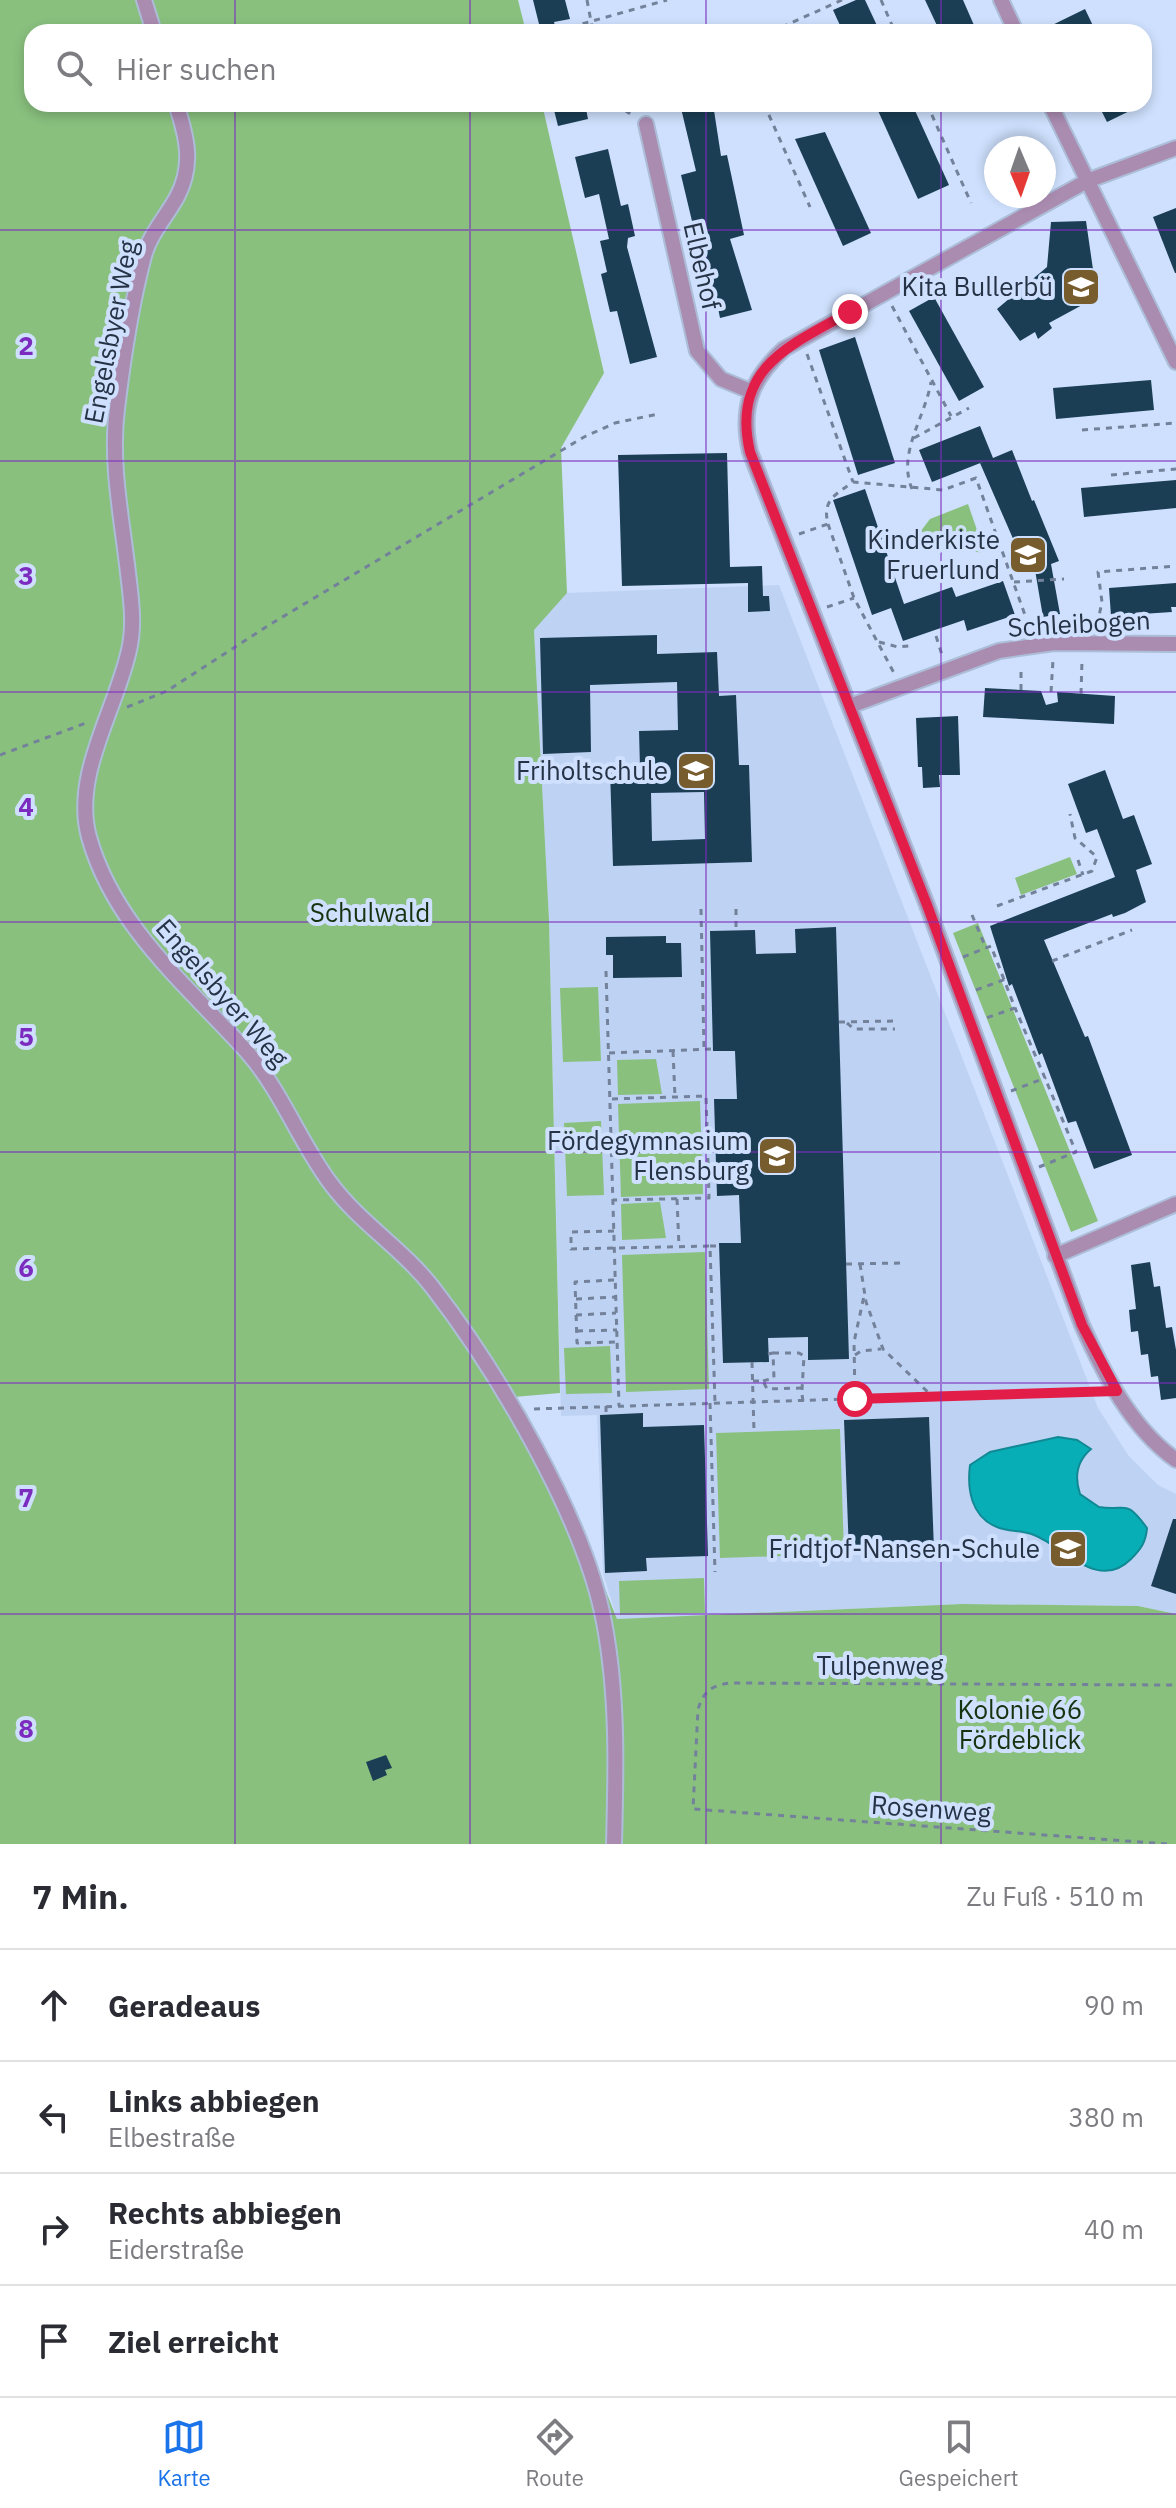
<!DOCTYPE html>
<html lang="de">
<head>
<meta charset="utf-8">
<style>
  body { margin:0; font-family:"IBM Plex Sans",sans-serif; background:#f2f2f3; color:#2b2b33 }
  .compass { position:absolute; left:984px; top:136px; width:72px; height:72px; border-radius:50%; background:#fff; box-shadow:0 4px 12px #0003; rotate:178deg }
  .stop { position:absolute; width:24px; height:24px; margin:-18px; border:6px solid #e11d48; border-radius:50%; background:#fff }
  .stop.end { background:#e11d48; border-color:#fff; box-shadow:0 2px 8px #0008 }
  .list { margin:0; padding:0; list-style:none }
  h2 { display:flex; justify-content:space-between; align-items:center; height:104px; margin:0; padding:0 32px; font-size:34px }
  h2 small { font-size:26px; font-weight:400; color:#7c7c81 }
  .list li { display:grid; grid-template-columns:52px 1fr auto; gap:24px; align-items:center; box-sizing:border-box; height:112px; padding:0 32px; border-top:2px solid #e1e1e2 }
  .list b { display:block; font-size:30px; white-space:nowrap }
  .list p { margin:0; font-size:26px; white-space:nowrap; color:#7c7c81 }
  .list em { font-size:26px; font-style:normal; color:#7c7c81 }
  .icon { flex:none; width:44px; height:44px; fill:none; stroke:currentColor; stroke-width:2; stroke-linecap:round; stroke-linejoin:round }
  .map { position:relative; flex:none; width:1176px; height:1844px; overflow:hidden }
  .search { position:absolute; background:#fff; box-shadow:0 4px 12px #0003; left:24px; right:24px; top:24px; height:88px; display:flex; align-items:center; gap:20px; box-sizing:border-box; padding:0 28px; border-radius:24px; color:#7c7c81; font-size:30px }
  .sheet { height:552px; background:#fff }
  nav { display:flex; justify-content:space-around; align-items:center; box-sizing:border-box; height:112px; border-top:2px solid #e1e1e2; background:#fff; font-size:22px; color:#7c7c81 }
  nav a { display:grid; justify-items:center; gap:4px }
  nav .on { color:#1a73e8 }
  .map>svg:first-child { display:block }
</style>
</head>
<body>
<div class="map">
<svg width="1176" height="1844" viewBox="0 0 1176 1844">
  <rect width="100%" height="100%" fill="#cee0fd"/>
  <!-- built -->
  <polygon fill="#bed2f3" points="779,585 1098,1408 1128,1455 1158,1485 1176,1494 1176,1614 1138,1606 962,1604 617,1619 603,1573 597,1415 561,1416 549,920 534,629 567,593"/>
  <!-- green -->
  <g fill="#89c07e">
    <polygon points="0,0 518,0 526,32 32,32 32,104 542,104 604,373 561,448 567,593 534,630 549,920 560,1393 514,1397 585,1539 617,1619 962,1604 1138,1606 1176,1614 1176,1844 0,1844"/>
    <polygon points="968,504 985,553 928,546 921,531 930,519"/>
    <polygon points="1070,857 1077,874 1021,895 1015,878"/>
    <polygon points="978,923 1098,1221 1071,1232 953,933"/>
    <polygon points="598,987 601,1061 563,1062 560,988"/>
    <polygon points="656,1059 662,1094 618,1095 617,1060"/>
    <polygon points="700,1101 703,1194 621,1197 618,1104"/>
    <polygon points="601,1121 604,1195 567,1196 564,1123"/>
    <polygon points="660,1202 666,1238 622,1240 621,1204"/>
    <polygon points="705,1252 709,1389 626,1392 622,1255"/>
    <polygon points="610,1346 612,1393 566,1394 564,1348"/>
    <polygon points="840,1429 844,1554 720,1558 716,1433"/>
    <polygon points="704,1578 705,1613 620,1615 619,1581"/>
  </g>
  <!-- water -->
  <path fill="#08aeb6" stroke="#118994" stroke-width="2" d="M1058 1437 1077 1440 1091 1449C1077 1461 1074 1476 1080 1494L1099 1507C1127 1512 1124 1497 1147 1528 1146 1542 1141 1549 1131 1559 1098 1592 1065 1547 1034 1535 1022 1530 1008 1532 997 1527 971 1517 967 1489 970 1465L990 1452Z"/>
  <!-- building -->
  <g fill="#1b3e55" fill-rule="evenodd">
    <polygon points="533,0 565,0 570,19 554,22 556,30 541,32"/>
    <polygon points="856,0 865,0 880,32 843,32 833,10"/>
    <polygon points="925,0 963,0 977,32 940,32"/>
    <polygon points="1085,9 1096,32 1038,32"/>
    <polygon points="567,104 585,104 588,119 558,126 554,110 568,107"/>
    <polygon points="680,104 713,104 721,156 727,155 744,235 730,239 752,310 720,318 718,308 713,309 681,175 696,171"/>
    <polygon points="875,104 912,104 949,185 918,199"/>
    <polygon points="1098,104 1144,104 1107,122"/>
    <polygon points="825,132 871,233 843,246 795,139"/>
    <polygon points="608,149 621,206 628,204 635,236 628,238 627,247 657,357 630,364 617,311 610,312 601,274 607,272 600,241 609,239 599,194 585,198 575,157"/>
    <polygon points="1176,208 1176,273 1175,273 1153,217"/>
    <polygon points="1086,221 1097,297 1049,323 1052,328 1038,339 1035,332 1020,341 997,309 1047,267 1051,222"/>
    <polygon points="934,297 984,387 959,401 909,311"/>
    <polygon points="855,337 895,463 858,475 819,350"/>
    <polygon points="1151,380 1154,410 1056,419 1053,388"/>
    <polygon points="980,426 993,458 1012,450 1032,501 1034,500 1059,561 1051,564 1060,614 1043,617 1035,570 1028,573 980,463 988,460 932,482 919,450"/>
    <polygon points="727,453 730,567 762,566 763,596 769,596 770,611 748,612 748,583 622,586 618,455"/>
    <polygon points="1176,480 1176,508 1084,517 1081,488"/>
    <polygon points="865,489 904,604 952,587 956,597 1003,581 1015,615 967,631 964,620 903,641 891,608 872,615 833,500"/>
    <polygon points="1176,583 1176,607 1171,607 1172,612 1111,616 1109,588"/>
    <path d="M657 635V654L717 652 719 696 736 695 739 765H749L752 862 613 866 610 769 640 768 639 731 678 730 677 682 590 685 591 752 543 754 540 638ZM704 792 705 839 652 841 651 793Z"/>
    <polygon points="985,688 1041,691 1046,705 1058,702 1057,692 1115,696 1114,724 983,717"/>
    <polygon points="958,716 960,775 939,775 940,787 923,788 922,767 918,767 916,718"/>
    <polygon points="1105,770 1123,819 1134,815 1152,864 1136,870 1146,902 1125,913 1113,917 1112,914 1044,940 1085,1037 1088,1036 1132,1155 1094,1169 1076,1121 1068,1123 1042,1053 1039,1055 1012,984 1009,986 990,926 1115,877 1097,829 1086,833 1068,784"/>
    <polygon points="836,927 849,1359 808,1360 808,1337 768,1338 769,1362 723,1363 719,1243 741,1243 739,1195 717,1196 714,1099 737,1099 735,1051 713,1051 710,931 755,930 756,954 796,953 795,929"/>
    <polygon points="666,936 666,943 681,943 682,977 613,978 613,955 606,955 606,937"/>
    <polygon points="1150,1262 1154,1287 1160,1286 1166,1328 1172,1327 1176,1350 1176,1398 1161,1400 1158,1376 1151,1377 1148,1354 1141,1355 1138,1331 1131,1332 1129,1310 1136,1309 1131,1265"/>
    <polygon points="643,1413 643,1427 704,1425 708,1556 646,1558 647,1571 605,1573 600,1415"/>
    <polygon points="929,1417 934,1550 849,1553 844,1420"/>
    <polygon points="1173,1519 1176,1519 1176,1594 1151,1586"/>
    <polygon points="386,1755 392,1768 385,1770 387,1775 373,1781 366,1762"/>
  </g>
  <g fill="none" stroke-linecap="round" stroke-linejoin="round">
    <!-- minor casing -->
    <g stroke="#acbdd8" stroke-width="18">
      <g id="minor">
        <polyline points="144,0 154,32"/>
        <polyline points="1001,0 1016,32"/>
        <path d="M176 104C187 137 194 165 177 197 166 217 150 234 144 256 131 305 123 359 117 409 110 463 122 519 128 573 131 598 135 625 129 650 116 710 72 775 89 837 114 927 188 986 248 1053 282 1092 300 1143 331 1184 360 1223 403 1249 433 1288 497 1371 585 1519 604 1622 618 1695 616 1770 614 1844"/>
        <polyline points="1050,104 1176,362"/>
        <polyline points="646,124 697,351 721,379 750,391"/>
        <path d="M1176 148 1087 181 784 349C751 379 740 408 750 452L927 905 1082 1325C1104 1374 1131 1428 1176 1460"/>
        <polyline points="850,706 999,651 1054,643 1176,644"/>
        <polyline points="1055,1256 1176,1204"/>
      </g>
    </g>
    <!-- path -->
    <g stroke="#73829a" stroke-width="3" stroke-dasharray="6 6" stroke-linecap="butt">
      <polyline points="587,0 593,32"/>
      <polyline points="881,0 895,32"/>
      <polyline points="571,27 667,0"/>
      <polyline points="771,32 842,0"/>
      <polyline points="615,104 632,115"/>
      <polyline points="764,104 810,207"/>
      <polyline points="927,104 971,203"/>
      <polyline points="892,306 951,416"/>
      <polyline points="807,354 853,482"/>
      <polyline points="1082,430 1176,423"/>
      <polyline points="914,438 969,408"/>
      <polyline points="1111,475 1176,469"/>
      <path d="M912 489C897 453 925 418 931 382"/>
      <polyline points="828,524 854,598 894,673"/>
      <path d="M799 534 828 524C822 500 835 495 853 482L943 490 976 478 1030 629"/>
      <polyline points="1014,582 1064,579"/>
      <polyline points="827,607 854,598"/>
      <polyline points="1097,625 1102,602 1098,572 1176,566"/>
      <polyline points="936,636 942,655"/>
      <polyline points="879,642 898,647 909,646"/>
      <polyline points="1021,690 1021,666"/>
      <polyline points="1051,692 1053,660"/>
      <polyline points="1081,694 1082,661"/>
      <polyline points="127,707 167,691 269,625 584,437 615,423 658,414"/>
      <polyline points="0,755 86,723"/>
      <polyline points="1078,860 1083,875"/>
      <polyline points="997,906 1092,871 1097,857 1075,838 1070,814"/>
      <polyline points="701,909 704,1049"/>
      <polyline points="736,909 736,931"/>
      <polyline points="972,915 986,948"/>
      <polyline points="963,957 991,946 1015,1008 986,1018"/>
      <polyline points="1052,961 1132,930"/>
      <polyline points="606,971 619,1406"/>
      <polyline points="976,990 1006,979"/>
      <polyline points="839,1022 895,1021"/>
      <polyline points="847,1023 854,1029 895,1029"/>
      <polyline points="673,1051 675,1097"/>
      <polyline points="609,1053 713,1049"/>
      <polyline points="1011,1091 1045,1078 1015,1008"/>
      <polyline points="612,1099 706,1096 709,1198 613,1200"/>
      <polyline points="1039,1167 1076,1152 1045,1078"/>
      <polyline points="677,1199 679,1247"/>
      <polyline points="614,1231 571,1232 571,1249 710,1246 715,1403"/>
      <polyline points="710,1246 719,1246"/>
      <polyline points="846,1264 903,1263"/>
      <polyline points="860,1264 866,1302 883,1349 933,1397"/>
      <polyline points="614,1280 575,1282 577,1343 618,1342"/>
      <polyline points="576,1299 616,1297"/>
      <polyline points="576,1315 616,1313"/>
      <polyline points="577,1331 617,1330"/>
      <polyline points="773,1353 799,1353 804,1356 802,1390"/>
      <polyline points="855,1355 861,1351 881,1349"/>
      <polyline points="752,1362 754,1432"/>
      <polyline points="753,1381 763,1381 767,1389 801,1388 803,1401"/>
      <polyline points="763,1381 774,1378 773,1353 768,1354"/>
      <polyline points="855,1399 854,1342 864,1296"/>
      <polyline points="710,1403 715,1572"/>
      <polyline points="606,1406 606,1414"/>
      <polyline points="534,1409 1098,1391"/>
      <path d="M1167 1844 693 1809 698 1709C704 1691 711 1686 729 1683L1176 1685"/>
    </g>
    <!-- minor -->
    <use href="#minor" stroke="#ab8cb1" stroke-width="14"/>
  </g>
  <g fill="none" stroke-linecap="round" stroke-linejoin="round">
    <!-- route -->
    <path stroke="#e11d48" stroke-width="10" d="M850 312C788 346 731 369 750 452L927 905 1082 1325 1117 1391 855 1399"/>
  </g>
  <!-- grid -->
  <path fill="none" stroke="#7b2cbf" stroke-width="2" stroke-opacity="0.55" d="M235 0V32M470 0V32M706 0V32M941 0V32M235 104V1844M470 104V1844M706 104V1844M941 104V1844M0 230H1176M0 461H1176M0 692H1176M0 922H1176M0 1152H1176M0 1383H1176M0 1614H1176"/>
  <!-- icons -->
  <defs>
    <g id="school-square" transform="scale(2)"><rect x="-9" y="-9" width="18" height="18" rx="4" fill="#775d2e" stroke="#cee0fd"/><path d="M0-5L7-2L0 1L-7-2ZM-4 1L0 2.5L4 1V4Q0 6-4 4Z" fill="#fff"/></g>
  </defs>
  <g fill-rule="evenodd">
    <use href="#school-square" x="1081" y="287"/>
    <use href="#school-square" x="1028" y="555"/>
    <use href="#school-square" x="696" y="771"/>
    <use href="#school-square" x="777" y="1156"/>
    <use href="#school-square" x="1068" y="1549"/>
  </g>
  <g text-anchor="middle" stroke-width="8" stroke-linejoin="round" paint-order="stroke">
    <!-- street labels -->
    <g font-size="26" fill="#263245" stroke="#cee0fd">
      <text transform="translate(702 266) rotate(77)" y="9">Elbehof</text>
      <text transform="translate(111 332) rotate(-79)" y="9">Engelsbyer Weg</text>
      <text transform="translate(1079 624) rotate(-3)" y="9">Schleibogen</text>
      <text transform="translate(222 993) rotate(49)" y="9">Engelsbyer Weg</text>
      <text x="880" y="1675">Tulpenweg</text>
      <text transform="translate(931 1809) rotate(4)" y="9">Rosenweg</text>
    </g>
    <!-- poi labels -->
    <g font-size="26" fill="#263245" stroke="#cee0fd" text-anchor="end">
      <text x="1053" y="296">Kita Bullerbü</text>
      <text x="1000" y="549">Kinderkiste<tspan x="1000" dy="30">Fruerlund</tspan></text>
      <text x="668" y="780">Friholtschule</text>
      <text x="749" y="1150">Fördegymnasium<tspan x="749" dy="30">Flensburg</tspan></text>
      <text x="1040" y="1558">Fridtjof-Nansen-Schule</text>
    </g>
    <!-- park labels -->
    <g font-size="26" fill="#163310" stroke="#cee0fd">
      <text x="370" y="922">Schulwald</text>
      <text x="1020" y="1719">Kolonie 66<tspan x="1020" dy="30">Fördeblick</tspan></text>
    </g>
  </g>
  <g font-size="26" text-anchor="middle" font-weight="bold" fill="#7b2cbf" stroke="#cee0fd" stroke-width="8" stroke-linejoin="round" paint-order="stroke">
    <text x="26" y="355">2</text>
    <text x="26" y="585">3</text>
    <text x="26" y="816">4</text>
    <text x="26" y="1046">5</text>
    <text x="26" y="1277">6</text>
    <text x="26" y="1507">7</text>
    <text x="26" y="1738">8</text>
  </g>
</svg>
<svg class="compass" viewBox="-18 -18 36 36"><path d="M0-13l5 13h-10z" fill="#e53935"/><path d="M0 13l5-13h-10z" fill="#7c7c81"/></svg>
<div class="stop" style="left:855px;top:1399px"></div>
<div class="stop end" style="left:850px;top:312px"></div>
<div class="search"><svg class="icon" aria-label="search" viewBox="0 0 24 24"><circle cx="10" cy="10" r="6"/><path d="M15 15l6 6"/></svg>Hier suchen</div>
</div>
<section class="sheet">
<h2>7 Min.<small>Zu Fuß · 510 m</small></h2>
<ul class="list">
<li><svg class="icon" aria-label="ahead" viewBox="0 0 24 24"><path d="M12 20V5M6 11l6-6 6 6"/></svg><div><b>Geradeaus</b></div><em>90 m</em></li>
<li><svg class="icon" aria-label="left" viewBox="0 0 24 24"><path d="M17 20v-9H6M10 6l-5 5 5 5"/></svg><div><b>Links abbiegen</b><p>Elbestraße</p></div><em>380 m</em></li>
<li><svg class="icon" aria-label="right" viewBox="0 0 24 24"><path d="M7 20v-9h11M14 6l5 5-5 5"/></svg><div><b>Rechts abbiegen</b><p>Eiderstraße</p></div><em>40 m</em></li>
<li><svg class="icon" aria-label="arrive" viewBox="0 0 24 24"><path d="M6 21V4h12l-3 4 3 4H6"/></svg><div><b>Ziel erreicht</b></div></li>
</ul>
</section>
<nav>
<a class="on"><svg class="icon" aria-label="map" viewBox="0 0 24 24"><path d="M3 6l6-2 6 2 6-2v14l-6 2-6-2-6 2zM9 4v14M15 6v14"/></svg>Karte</a>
<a><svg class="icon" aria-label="directions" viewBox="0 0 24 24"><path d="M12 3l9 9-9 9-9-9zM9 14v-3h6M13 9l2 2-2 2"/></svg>Route</a>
<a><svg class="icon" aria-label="saved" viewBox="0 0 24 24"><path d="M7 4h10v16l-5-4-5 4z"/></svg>Gespeichert</a>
</nav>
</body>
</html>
